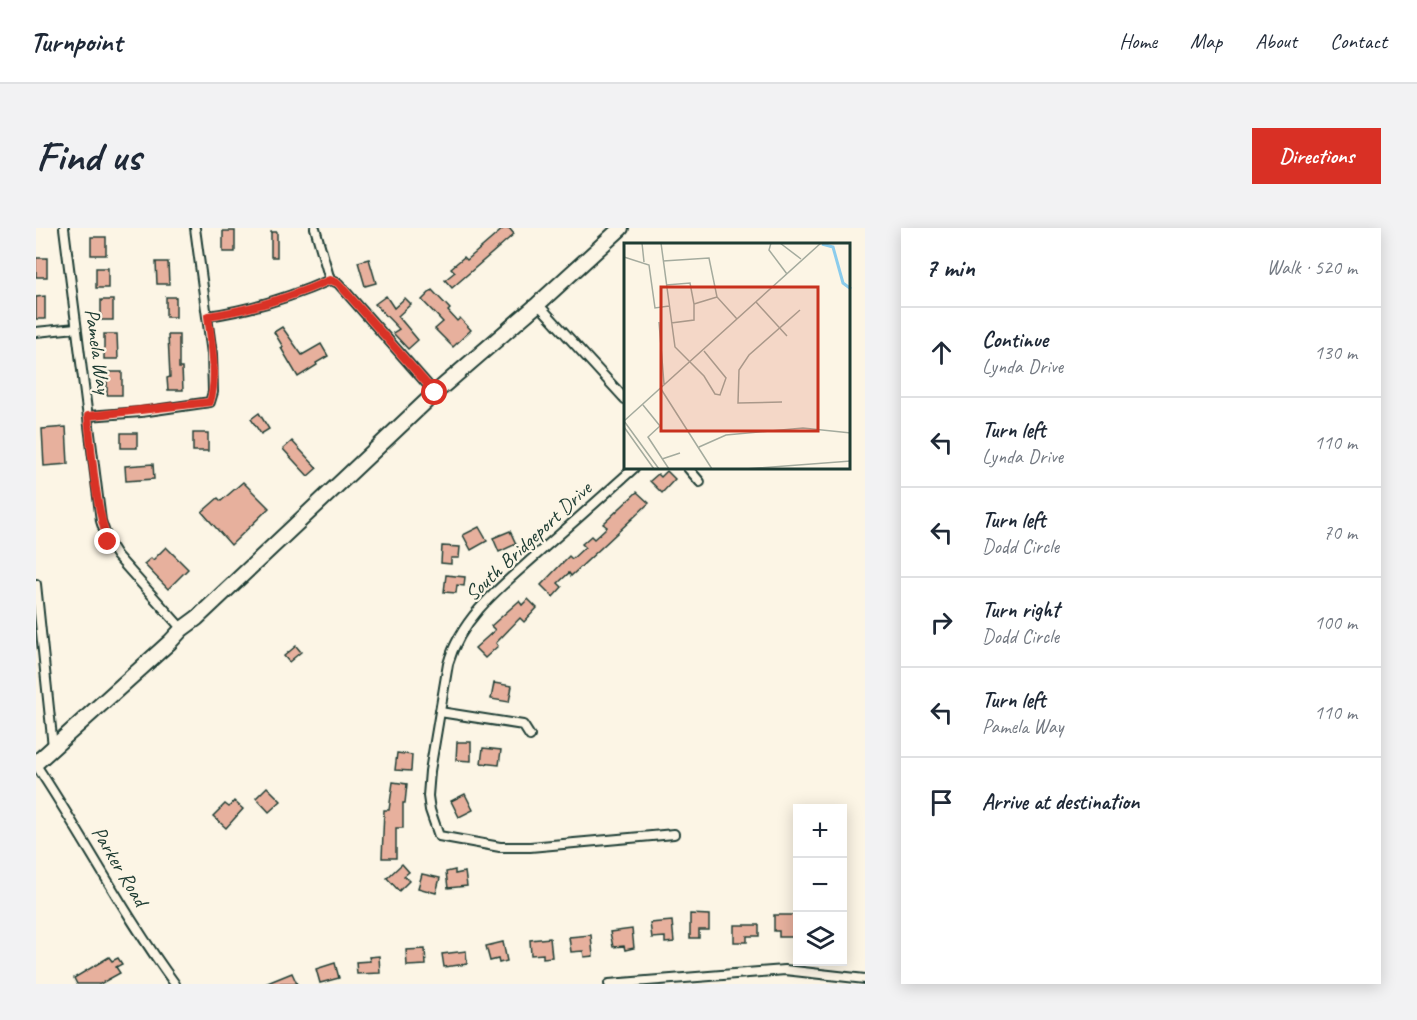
<!DOCTYPE html>
<html lang="en">
<head>
<meta charset="utf-8">
<style>
  body { margin:0; font-family:Caveat,sans-serif; background:#f2f2f3; color:#1f2937 }
  .controls { position:absolute; right:18px; bottom:18px; display:grid; overflow:hidden; border-radius:0px; box-shadow:0 3px 15px #0003 }
  .controls button { width:54px; height:54px; display:grid; place-items:center; padding:0; border:0; border-bottom:2px solid #e0e1e3; background:#fff; color:#1f2937; font:30px sans-serif }
  .stop { position:absolute; width:18px; height:18px; margin:-14px; border:4px solid #d93025; border-radius:50%; background:#fff }
  .stop.end { background:#d93025; border-color:#fff; box-shadow:0 2px 6px #0008 }
  .list { margin:0; padding:0; list-style:none }
  h2 { display:flex; justify-content:space-between; align-items:center; height:78px; margin:0; padding:0 24px; font-size:26px }
  h2 small { font-size:20px; font-weight:400; color:#747a83 }
  .list li { display:grid; grid-template-columns:39px 1fr auto; gap:18px; align-items:center; box-sizing:border-box; height:90px; padding:0 24px; border-top:2px solid #e0e1e3 }
  .list b { display:block; font-size:22px; white-space:nowrap }
  .list p { margin:0; font-size:20px; white-space:nowrap; color:#747a83 }
  .list em { font-size:20px; font-style:normal; color:#747a83 }
  .icon { flex:none; width:33px; height:33px; fill:none; stroke:currentColor; stroke-width:2; stroke-linecap:round; stroke-linejoin:round }
  .map { position:relative; flex:none; width:829px; height:756px; overflow:hidden; border-radius:0px }
  header { display:flex; align-items:center; gap:36px; box-sizing:border-box; height:84px; padding:0 30px; background:#fff; border-bottom:2px solid #e0e1e3 }
  header strong { font-size:28px }
  nav { display:flex; gap:33px; margin-inline-start:auto; font-size:21px }
  .intro { display:flex; align-items:center; justify-content:space-between; box-sizing:border-box; height:144px; padding:0 36px }
  h1 { margin:0; font-size:42px }
  .button { padding:15px 27px; border-radius:0px; background:#d93025; color:#fff; font-size:21px; font-weight:700 }
  main { display:flex; gap:36px; padding:0 36px }
  aside { flex:1; background:#fff; border-radius:0px; box-shadow:0 3px 15px #0003 }
  .map>svg:first-child { display:block }
</style>
</head>
<body>
<header>
<strong>Turnpoint</strong>
<nav><a>Home</a><a>Map</a><a>About</a><a>Contact</a></nav>
</header>
<div class="intro"><h1>Find us</h1><a class="button">Directions</a></div>
<main>
<div class="map">
<svg width="829" height="756" viewBox="0 0 829 756">
  <rect width="100%" height="100%" fill="#fcf5e5"/>
  <filter id="ink" filterUnits="userSpaceOnUse"><feTurbulence type="fractalNoise" baseFrequency=".0167" numOctaves="2"/><feDisplacementMap in="SourceGraphic" scale="12" xChannelSelector="R" yChannelSelector="G"/><feConvolveMatrix kernelMatrix="1 2 1 2 8 2 1 2 1" color-interpolation-filters="sRGB"/></filter>
  <g filter="url(#ink)">
    <!-- building -->
    <g fill="#e7b09d" stroke="#1f3d34" stroke-width="1.5">
      <polygon points="468,0 473,0 478,6 416,60 409,52 419,44 415,40 428,29 431,32"/>
      <rect x="187" y="3" width="12" height="21"/>
      <rect x="235" y="4" width="6" height="25"/>
      <rect x="55" y="9" width="15" height="18"/>
      <rect x="0" y="30" width="11" height="19"/>
      <polygon points="333,31 340,55 329,58 322,34"/>
      <polygon points="120,34 132,34 133,56 121,56"/>
      <rect x="60" y="40" width="12" height="20"/>
      <polygon points="396,62 414,81 412,83 421,93 424,90 435,102 417,119 399,101 407,94 386,72"/>
      <polygon points="9,68 9,91 0,91 0,69"/>
      <polygon points="350,68 358,80 369,70 375,76 362,88 382,112 372,121 357,105 363,101 339,76"/>
      <rect x="130" y="69" width="10" height="20"/>
      <rect x="65" y="72" width="12" height="20"/>
      <polygon points="246,99 266,127 285,116 292,128 280,135 281,137 262,149 245,120 247,119 238,104"/>
      <polygon points="68,106 81,106 82,131 68,131"/>
      <polygon points="132,107 143,107 143,140 146,140 147,162 132,162 131,150 134,149"/>
      <rect x="71" y="144" width="15" height="23"/>
      <polygon points="223,185 233,201 225,206 215,191"/>
      <polygon points="30,199 32,236 8,238 6,201"/>
      <rect x="85" y="205" width="16" height="15"/>
      <rect x="157" y="205" width="15" height="18"/>
      <polygon points="256,213 281,240 272,248 247,221"/>
      <polygon points="117,236 118,251 90,253 89,238"/>
      <polygon points="631,243 639,251 626,265 614,253 622,246 625,249"/>
      <polygon points="207,254 233,280 195,317 166,284 182,270 185,273"/>
      <polygon points="601,264 613,275 535,348 533,345 522,355 526,359 517,369 505,357 533,328 536,331 549,319 546,316 555,308 558,311 571,299 567,296"/>
      <polygon points="443,299 451,313 435,322 427,307"/>
      <polygon points="474,303 480,316 463,324 457,310"/>
      <polygon points="406,318 424,319 423,330 415,330 415,336 405,335"/>
      <polygon points="130,319 152,341 132,361 108,336 115,330 117,332"/>
      <polygon points="410,347 429,349 428,358 421,357 420,365 408,364"/>
      <polygon points="492,371 501,380 488,394 484,390 460,415 462,418 449,430 439,420 459,402 455,398 483,373 486,377"/>
      <polygon points="260,418 265,424 253,434 248,428"/>
      <polygon points="458,455 476,458 473,474 455,471"/>
      <polygon points="421,514 435,514 435,533 420,532"/>
      <polygon points="447,520 465,522 463,537 445,535"/>
      <polygon points="361,525 376,527 375,543 359,542"/>
      <polygon points="357,554 371,556 369,575 367,575 367,600 360,600 360,630 346,630 348,582 353,582"/>
      <polygon points="231,559 245,573 233,584 220,570"/>
      <polygon points="429,566 437,582 423,589 415,573"/>
      <polygon points="198,573 207,581 190,600 177,588 189,576 193,579"/>
      <polygon points="366,636 373,644 368,648 373,653 363,663 351,650"/>
      <polygon points="419,642 419,646 429,644 431,658 412,660 410,644"/>
      <polygon points="386,646 404,650 400,665 382,660"/>
      <polygon points="654,686 673,687 673,702 663,702 663,710 654,710"/>
      <polygon points="738,687 761,687 761,709 743,709 743,703 738,703"/>
      <polygon points="636,693 638,714 629,715 629,709 616,710 614,695"/>
      <polygon points="698,697 723,697 723,708 711,708 711,714 698,714"/>
      <polygon points="596,701 598,720 589,722 588,718 577,719 574,704"/>
      <polygon points="555,707 557,728 548,729 547,723 535,724 533,709"/>
      <polygon points="514,710 516,729 507,730 507,726 495,727 494,712"/>
      <polygon points="467,714 471,733 463,735 462,731 454,733 450,718"/>
      <polygon points="389,721 390,737 371,738 370,722"/>
      <polygon points="430,723 431,736 408,739 406,726"/>
      <polygon points="343,728 344,745 321,746 320,734 334,733 333,729"/>
      <polygon points="73,729 76,733 82,730 86,736 80,739 84,745 64,756 41,756 38,750"/>
      <polygon points="299,735 303,750 284,755 280,741"/>
      <polygon points="256,745 261,756 229,756"/>
    </g>
    <g fill="none" stroke-linecap="round" stroke-linejoin="round">
      <!-- street casing -->
      <g stroke="#1f3d34" stroke-width="12">
        <g id="street">
          <polyline points="28,0 65,293 72,314 81,328 146,401"/>
          <polyline points="279,0 294,52 302,55 399,165"/>
          <polyline points="502,76 589,171"/>
          <path d="M172 88C214 82 255 69 294 52"/>
          <polyline points="0,104 40,100"/>
          <polyline points="52,188 105,184 174,174 177,164 176,126 159,0"/>
          <path d="M598 240C568 267 538 294 508 320 471 354 426 386 412 436L394 543 392 568 394 582 403 608 464 619H494L638 606"/>
          <polyline points="652,240 664,254"/>
          <polyline points="0,356 17,519"/>
          <polyline points="404,484 487,497 494,508"/>
          <path d="M0 537C48 609 88 687 139 756"/>
          <polyline points="573,756 749,742 829,751"/>
        </g>
      </g>
      <!-- highway casing -->
      <g stroke="#1f3d34" stroke-width="18">
        <polyline id="highway" points="0,535 134,414 146,401 161,390 399,165 502,76 585,0"/>
      </g>
      <!-- street -->
      <use href="#street" stroke="#fcf5e5" stroke-width="8"/>
      <!-- highway -->
      <use href="#highway" stroke="#fcf5e5" stroke-width="14"/>
    </g>
  </g>
  <g fill="none" stroke-linecap="round" stroke-linejoin="round" filter="url(#ink)">
    <!-- route -->
    <path stroke="#d93025" stroke-width="8" d="M72 314C59 274 56 231 52 188L174 174C182 150 175 113 172 88 214 82 255 69 294 52L302 55 399 165"/>
  </g>
  <g text-anchor="middle" stroke-width="4.5" stroke-linejoin="round" paint-order="stroke">
    <!-- street labels -->
    <g font-size="21" fill="#1f3d34" stroke="#fcf5e5">
      <text transform="translate(62 123) rotate(82)" y="7">Pamela Way</text>
      <text transform="translate(492 313) rotate(-43)" y="7">South Bridgeport Drive</text>
      <text transform="translate(84 638) rotate(59)" y="7">Parker Road</text>
    </g>
  </g>
  <!-- overview -->
  <g transform="translate(588 15)">
    <rect width="226" height="226" fill="#fcf5e5"/>
    <path fill="none" stroke="#8bccec" stroke-width="3" d="M198 1 209 4 219 40 227 46"/>
    <path fill="none" stroke="#a4ab9e" stroke-width="1.5" d="M18 0 20 19M37 0 51 104 80 133 91 151 96 152 102 135 80 108M147 0 145 7 163 31M156 0 177 16M0 14 25 22 31 65 45 63M39 18 85 15 93 54 113 76M42 42 66 40 70 61V77L47 80M132 59 163 93M70 61 93 54M35 79 40 141M37 146 88 226M158 159 114 160 115 127 125 112 176 67M19 162 36 183 24 194 45 226M0 178 197 0M0 178 35 226M0 184 30 226M75 204 102 192 179 185 227 190M38 216 56 210M121 226 227 218"/>
    <path fill="#c8321e" fill-opacity="0.15" stroke="#c8321e" stroke-width="3" d="M37 44H194V188H37Z"/>
    <rect width="226" height="226" fill="none" stroke="#1f3d34" stroke-width="3"/>
  </g>
</svg>
<div class="controls">
<button>+</button>
<button>−</button>
<button><svg class="icon" aria-label="layers" viewBox="0 0 24 24"><path d="M12 4l9 5-9 5-9-5zM3 14l9 5 9-5"/></svg></button>
</div>
<div class="stop" style="left:399px;top:165px"></div>
<div class="stop end" style="left:72px;top:314px"></div>
</div>
<aside>
<h2>7 min<small>Walk · 520 m</small></h2>
<ul class="list">
<li><svg class="icon" aria-label="ahead" viewBox="0 0 24 24"><path d="M12 20V5M6 11l6-6 6 6"/></svg><div><b>Continue</b><p>Lynda Drive</p></div><em>130 m</em></li>
<li><svg class="icon" aria-label="left" viewBox="0 0 24 24"><path d="M17 20v-9H6M10 6l-5 5 5 5"/></svg><div><b>Turn left</b><p>Lynda Drive</p></div><em>110 m</em></li>
<li><svg class="icon" aria-label="left" viewBox="0 0 24 24"><path d="M17 20v-9H6M10 6l-5 5 5 5"/></svg><div><b>Turn left</b><p>Dodd Circle</p></div><em>70 m</em></li>
<li><svg class="icon" aria-label="right" viewBox="0 0 24 24"><path d="M7 20v-9h11M14 6l5 5-5 5"/></svg><div><b>Turn right</b><p>Dodd Circle</p></div><em>100 m</em></li>
<li><svg class="icon" aria-label="left" viewBox="0 0 24 24"><path d="M17 20v-9H6M10 6l-5 5 5 5"/></svg><div><b>Turn left</b><p>Pamela Way</p></div><em>110 m</em></li>
<li><svg class="icon" aria-label="arrive" viewBox="0 0 24 24"><path d="M6 21V4h12l-3 4 3 4H6"/></svg><div><b>Arrive at destination</b></div></li>
</ul>
</aside>
</main>
</body>
</html>
